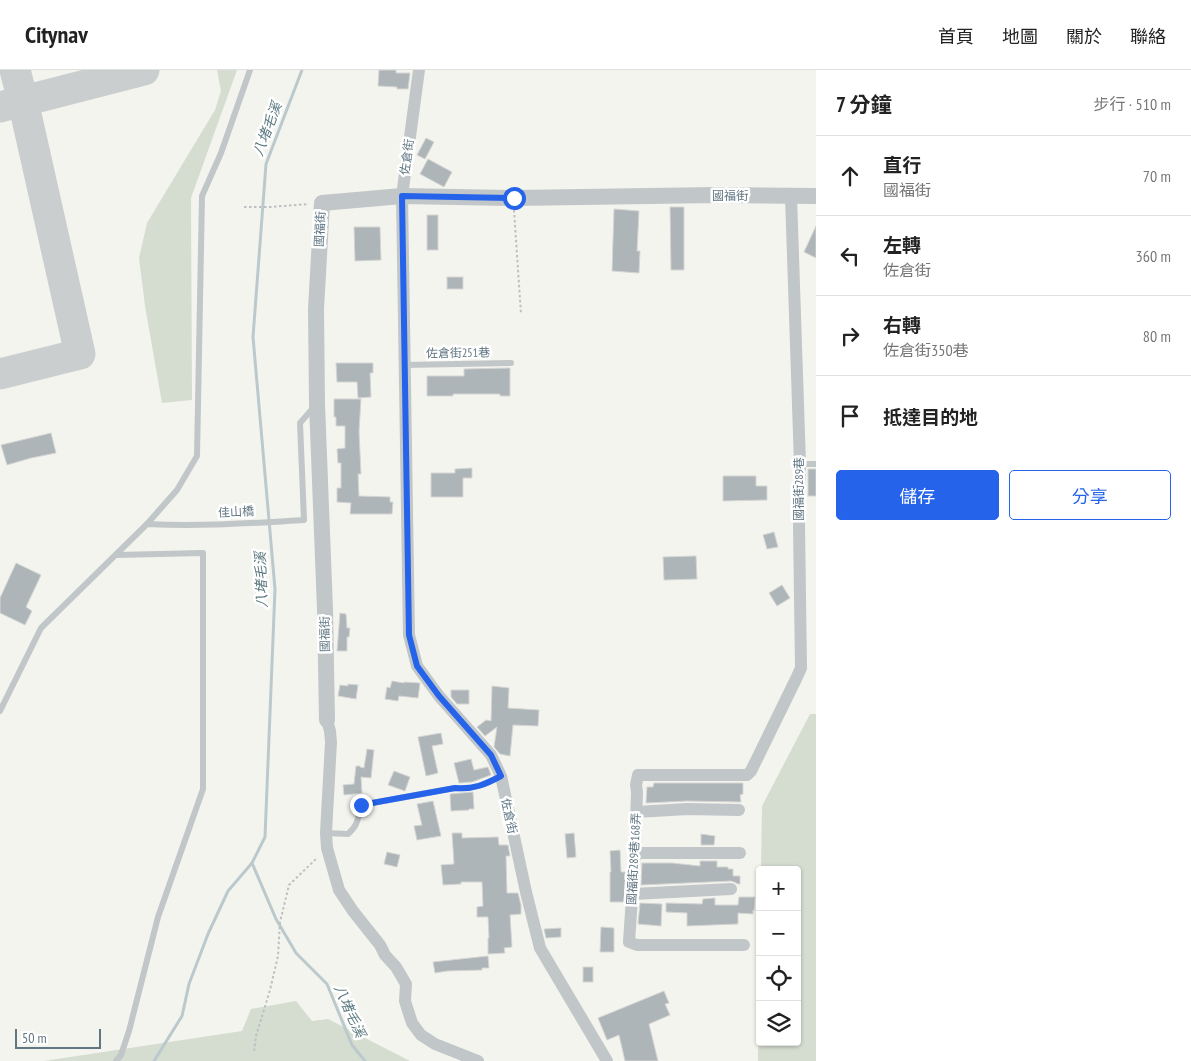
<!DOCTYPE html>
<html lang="zh-TW">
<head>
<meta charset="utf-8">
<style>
  body { margin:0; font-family:"PT Sans Narrow","Noto Sans TC",sans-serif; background:#f2f2f2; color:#222 }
  .controls { position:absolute; right:15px; bottom:15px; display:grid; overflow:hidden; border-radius:5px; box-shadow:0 1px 4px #0004 }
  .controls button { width:45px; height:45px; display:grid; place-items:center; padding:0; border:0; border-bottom:1px solid #e0e0e0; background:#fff; color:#222; font:25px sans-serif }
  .scale { position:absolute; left:15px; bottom:12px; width:86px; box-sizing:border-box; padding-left:5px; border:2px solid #617683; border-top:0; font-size:14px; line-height:18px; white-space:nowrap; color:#617683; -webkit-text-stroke:4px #fff; paint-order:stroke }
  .stop { position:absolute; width:15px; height:15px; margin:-11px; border:4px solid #2563eb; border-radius:50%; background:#fff }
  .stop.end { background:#2563eb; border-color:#fff; box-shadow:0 1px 5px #0008 }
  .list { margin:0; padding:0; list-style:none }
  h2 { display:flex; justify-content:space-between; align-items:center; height:65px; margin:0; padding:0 20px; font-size:21px }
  h2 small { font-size:16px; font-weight:400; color:#767676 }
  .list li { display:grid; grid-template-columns:32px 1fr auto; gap:15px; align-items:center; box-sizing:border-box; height:80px; padding:0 20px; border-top:1px solid #e0e0e0 }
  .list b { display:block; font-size:19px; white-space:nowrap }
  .list p { margin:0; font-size:16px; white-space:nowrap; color:#767676 }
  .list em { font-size:16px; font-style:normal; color:#767676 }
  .actions { display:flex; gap:10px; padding:15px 20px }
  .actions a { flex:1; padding:11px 0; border:1px solid #2563eb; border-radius:5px; text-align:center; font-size:18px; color:#2563eb }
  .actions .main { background:#2563eb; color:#fff }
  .icon { flex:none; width:28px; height:28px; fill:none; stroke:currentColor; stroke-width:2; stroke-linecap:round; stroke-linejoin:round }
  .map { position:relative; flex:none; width:816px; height:991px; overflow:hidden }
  header { display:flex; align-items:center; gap:30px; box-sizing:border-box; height:70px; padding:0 25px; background:#fff; border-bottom:1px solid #e0e0e0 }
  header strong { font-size:24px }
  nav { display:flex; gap:28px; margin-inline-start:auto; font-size:18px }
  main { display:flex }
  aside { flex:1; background:#fff }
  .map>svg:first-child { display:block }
</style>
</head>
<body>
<header>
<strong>Citynav</strong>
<nav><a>首頁</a><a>地圖</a><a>關於</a><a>聯絡</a></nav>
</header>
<main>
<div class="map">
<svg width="816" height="991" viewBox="0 0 816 991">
  <rect width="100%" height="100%" fill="#f4f4ef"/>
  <!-- green -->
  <g fill="#d5dcd0">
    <polygon points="217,0 237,0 191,128 192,330 162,333 145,236 139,188 147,153 215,40 221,21"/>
    <polygon points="810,644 816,644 816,991 758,991 760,838 760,972 797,972 797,800 761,800 762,736"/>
    <polygon points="296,931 312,951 328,949 410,991 44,991 242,961 251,939"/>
  </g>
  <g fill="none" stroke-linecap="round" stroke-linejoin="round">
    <!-- stream -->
    <g stroke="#bbc9cd" stroke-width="3">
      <polyline points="302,0 266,94 253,267 275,519 265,767 252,793 276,849 296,883 327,914 352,975 365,991"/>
      <polyline points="154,991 182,946 189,914 208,864 228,821 252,793"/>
    </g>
    <!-- taxiway -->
    <g stroke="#cacece" stroke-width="31">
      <polyline points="0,37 144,0"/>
      <polyline points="0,304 80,284 23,31 15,0"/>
    </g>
  </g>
  <!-- building -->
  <g fill="#adb5b9" stroke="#d5d5d3">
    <polygon points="379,0 396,0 396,3 410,3 408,19 397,19 397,17 378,16"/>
    <polygon points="426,68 434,72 425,89 417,85"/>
    <polygon points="428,89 452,102 444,117 420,104"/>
    <polygon points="670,137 684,137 684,200 671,200"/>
    <polygon points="614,139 639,141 637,181 640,181 639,203 612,201"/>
    <rect x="427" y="145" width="11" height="35"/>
    <polygon points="816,156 816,188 804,182"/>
    <polygon points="354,157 380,157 381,190 355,191"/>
    <rect x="447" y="207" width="16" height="12"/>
    <polygon points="336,293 373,293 373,303 370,303 371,327 358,328 357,312 337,312"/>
    <polygon points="510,298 510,326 500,326 500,324 453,324 453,326 427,326 427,306 464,306 464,299"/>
    <polygon points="334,329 361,329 359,361 361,404 358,404 359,426 390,427 390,432 393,432 392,444 350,444 351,433 337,432 337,418 341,418 341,393 338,393 337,379 345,378 345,356 336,356 336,347 334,347"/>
    <polygon points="51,363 56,383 31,388 7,395 1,375"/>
    <polygon points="472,398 472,408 463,408 463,427 431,427 431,403 455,403 455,399"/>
    <rect x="808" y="399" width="8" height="27"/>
    <polygon points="723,406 756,406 756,416 767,416 767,430 723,431"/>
    <polygon points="774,462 778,477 767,479 763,465"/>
    <polygon points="696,486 697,509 664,510 663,487"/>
    <polygon points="16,493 41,505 26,537 32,541 25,555 0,543 0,528"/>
    <polygon points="782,515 790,528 777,536 769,523"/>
    <polygon points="340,543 346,544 347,558 350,558 349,567 347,567 347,581 337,581"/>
    <polygon points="392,611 404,613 404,612 420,613 418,628 399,626 398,631 385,629 387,617 390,618"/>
    <polygon points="348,614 358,615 356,629 338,626 340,615 348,616"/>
    <polygon points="492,616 509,618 508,638 539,640 538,656 513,655 510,686 500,684 494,677 497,657 485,666 477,657 486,650 491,651"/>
    <polygon points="451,620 469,620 469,634 457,634 451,627"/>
    <polygon points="441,663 443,674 432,676 438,703 426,706 418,667"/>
    <polygon points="367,679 374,680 371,708 361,707 362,723 344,725 343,715 354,714 356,696 360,696 360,697 364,698"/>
    <polygon points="471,689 474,700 488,697 491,705 472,712 459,713 454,693"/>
    <polygon points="394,701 410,707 405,721 388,715"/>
    <polygon points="654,713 743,713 743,724 740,725 741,732 687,731 646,733 647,717 653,717"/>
    <polygon points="473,722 474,739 469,739 469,740 451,741 450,724"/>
    <polygon points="433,731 441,766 417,770 414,756 422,755 417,734"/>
    <polygon points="452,763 462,763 462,768 498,767 499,775 508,775 510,786 506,786 507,823 518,823 521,835 521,844 510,845 512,877 504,878 505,883 488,884 488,868 489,868 488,847 477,847 477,837 483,836 482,812 461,812 461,814 443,815 441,795 454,794"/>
    <polygon points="574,763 576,787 567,788 565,764"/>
    <polygon points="701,764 715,766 714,775 701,775"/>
    <polygon points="620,780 621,802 626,802 624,832 610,832 610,802 611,802 610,781"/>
    <polygon points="387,782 400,785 397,797 384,794"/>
    <polygon points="700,791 717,791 717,797 728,797 728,799 733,799 733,806 740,806 740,814 738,814 734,812 731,811 641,815 642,793 672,793 700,796"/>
    <polygon points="739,827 755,827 754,841 753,840 753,844 738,843 738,854 687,856 687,843 666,842 666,833 702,834 703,829 715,828 715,835 738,835"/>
    <polygon points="640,833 662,834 661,856 638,854"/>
    <polygon points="601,857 614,858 614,882 600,882"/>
    <polygon points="561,858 561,867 546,868 544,859"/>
    <polygon points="488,886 489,898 482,898 482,900 447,901 435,903 433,892"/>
    <rect x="583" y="897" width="10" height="15"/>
    <polygon points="664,921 669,933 665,934 670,945 649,954 658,991 625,991 619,965 607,970 598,948"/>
  </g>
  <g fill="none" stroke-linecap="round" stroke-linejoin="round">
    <!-- path -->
    <g stroke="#bdbfc1" stroke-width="2" stroke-dasharray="2.5 2.5" stroke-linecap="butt">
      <polyline points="244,137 270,137 309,134"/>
      <polyline points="514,140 521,244"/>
      <polyline points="254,981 256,966 270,920 278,886 280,852 289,815 317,788"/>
    </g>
    <!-- service -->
    <g stroke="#c1c6c8" stroke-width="6">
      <polyline points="405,295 511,293"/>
      <polyline points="800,394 816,394"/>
      <polyline points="147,454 177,420 197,386 202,126 221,83 250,0"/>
      <polyline points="116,485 203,483 203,719 158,847 129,961 121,985 116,991"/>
      <path d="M0 641 41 558 147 454C200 457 252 453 304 450L300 353 314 337"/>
      <path d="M326 763 348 764C360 753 357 748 361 735L455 718C473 720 486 714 501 706"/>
    </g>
    <!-- minor -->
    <g stroke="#c1c6c8" stroke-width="12">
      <polyline points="419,0 402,126 409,565 417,596 439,626 491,685 501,706 526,822 540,878 607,991"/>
      <polyline points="327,650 330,661 331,672 326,763 327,778 339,820 353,841 380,875 385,885 396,897 406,914 405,931 412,953 421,965 435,974 478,991"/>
      <polyline points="637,742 687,739 739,740"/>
      <polyline points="635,783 740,783"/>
      <polyline points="633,824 731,819"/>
      <polyline points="744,875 637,875 629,872 635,783 637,722 636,715 638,705 747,705 751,701 796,609 801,598 799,456 800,394 791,126"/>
    </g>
    <!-- tertiary -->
    <polyline stroke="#c1c6c8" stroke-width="16" points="327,650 325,539 317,334 316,239 322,133 402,126 514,128 716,125 816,126"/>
  </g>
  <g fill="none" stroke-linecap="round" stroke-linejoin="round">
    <!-- route -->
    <path stroke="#2563eb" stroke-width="6" d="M361 735 455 718C473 720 486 714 501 706L491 685 439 626 417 596 409 565 402 126 514 128"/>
  </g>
  <g text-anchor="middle" stroke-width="5" stroke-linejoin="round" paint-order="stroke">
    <!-- street labels -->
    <g font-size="12" fill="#617683" stroke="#fff">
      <text transform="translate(407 87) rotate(-82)" y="4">佐倉街</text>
      <text x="730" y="130">國福街</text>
      <text transform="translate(320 159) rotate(-87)" y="4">國福街</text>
      <text transform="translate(458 283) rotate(-1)" y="4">佐倉街251巷</text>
      <text transform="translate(799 419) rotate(-90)" y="4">國福街289巷</text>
      <text transform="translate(236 442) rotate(-3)" y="4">佳山橋</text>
      <text transform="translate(325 564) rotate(-91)" y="4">國福街</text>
      <text transform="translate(509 746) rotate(78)" y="4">佐倉街</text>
      <text transform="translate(634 789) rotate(-87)" y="4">國福街289巷168弄</text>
    </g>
    <!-- water labels -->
    <g font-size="14" font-style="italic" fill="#5c7a81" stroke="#fff">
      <text transform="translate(267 59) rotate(-69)" y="5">八堵毛溪</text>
      <text transform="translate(261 510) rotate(-92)" y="5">八堵毛溪</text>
      <text transform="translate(350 941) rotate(66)" y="5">八堵毛溪</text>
    </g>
  </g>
</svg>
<div class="controls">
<button>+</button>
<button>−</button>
<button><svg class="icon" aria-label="locate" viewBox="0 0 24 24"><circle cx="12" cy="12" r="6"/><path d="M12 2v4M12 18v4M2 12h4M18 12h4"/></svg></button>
<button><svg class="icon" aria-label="layers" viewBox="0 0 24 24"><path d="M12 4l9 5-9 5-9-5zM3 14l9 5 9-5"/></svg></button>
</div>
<div class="scale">50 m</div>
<div class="stop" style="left:514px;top:128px"></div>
<div class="stop end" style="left:361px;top:735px"></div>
</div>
<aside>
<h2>7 分鐘<small>步行 · 510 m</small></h2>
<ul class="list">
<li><svg class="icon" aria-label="ahead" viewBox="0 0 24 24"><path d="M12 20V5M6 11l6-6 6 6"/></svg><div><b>直行</b><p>國福街</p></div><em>70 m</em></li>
<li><svg class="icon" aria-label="left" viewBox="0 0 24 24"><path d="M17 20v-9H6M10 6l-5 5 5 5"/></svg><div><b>左轉</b><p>佐倉街</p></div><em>360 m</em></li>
<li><svg class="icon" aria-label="right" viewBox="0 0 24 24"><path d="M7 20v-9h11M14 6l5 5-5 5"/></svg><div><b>右轉</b><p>佐倉街350巷</p></div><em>80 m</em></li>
<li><svg class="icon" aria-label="arrive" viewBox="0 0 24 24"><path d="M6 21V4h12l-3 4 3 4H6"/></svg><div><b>抵達目的地</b></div></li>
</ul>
<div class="actions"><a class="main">儲存</a><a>分享</a></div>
</aside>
</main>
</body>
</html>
